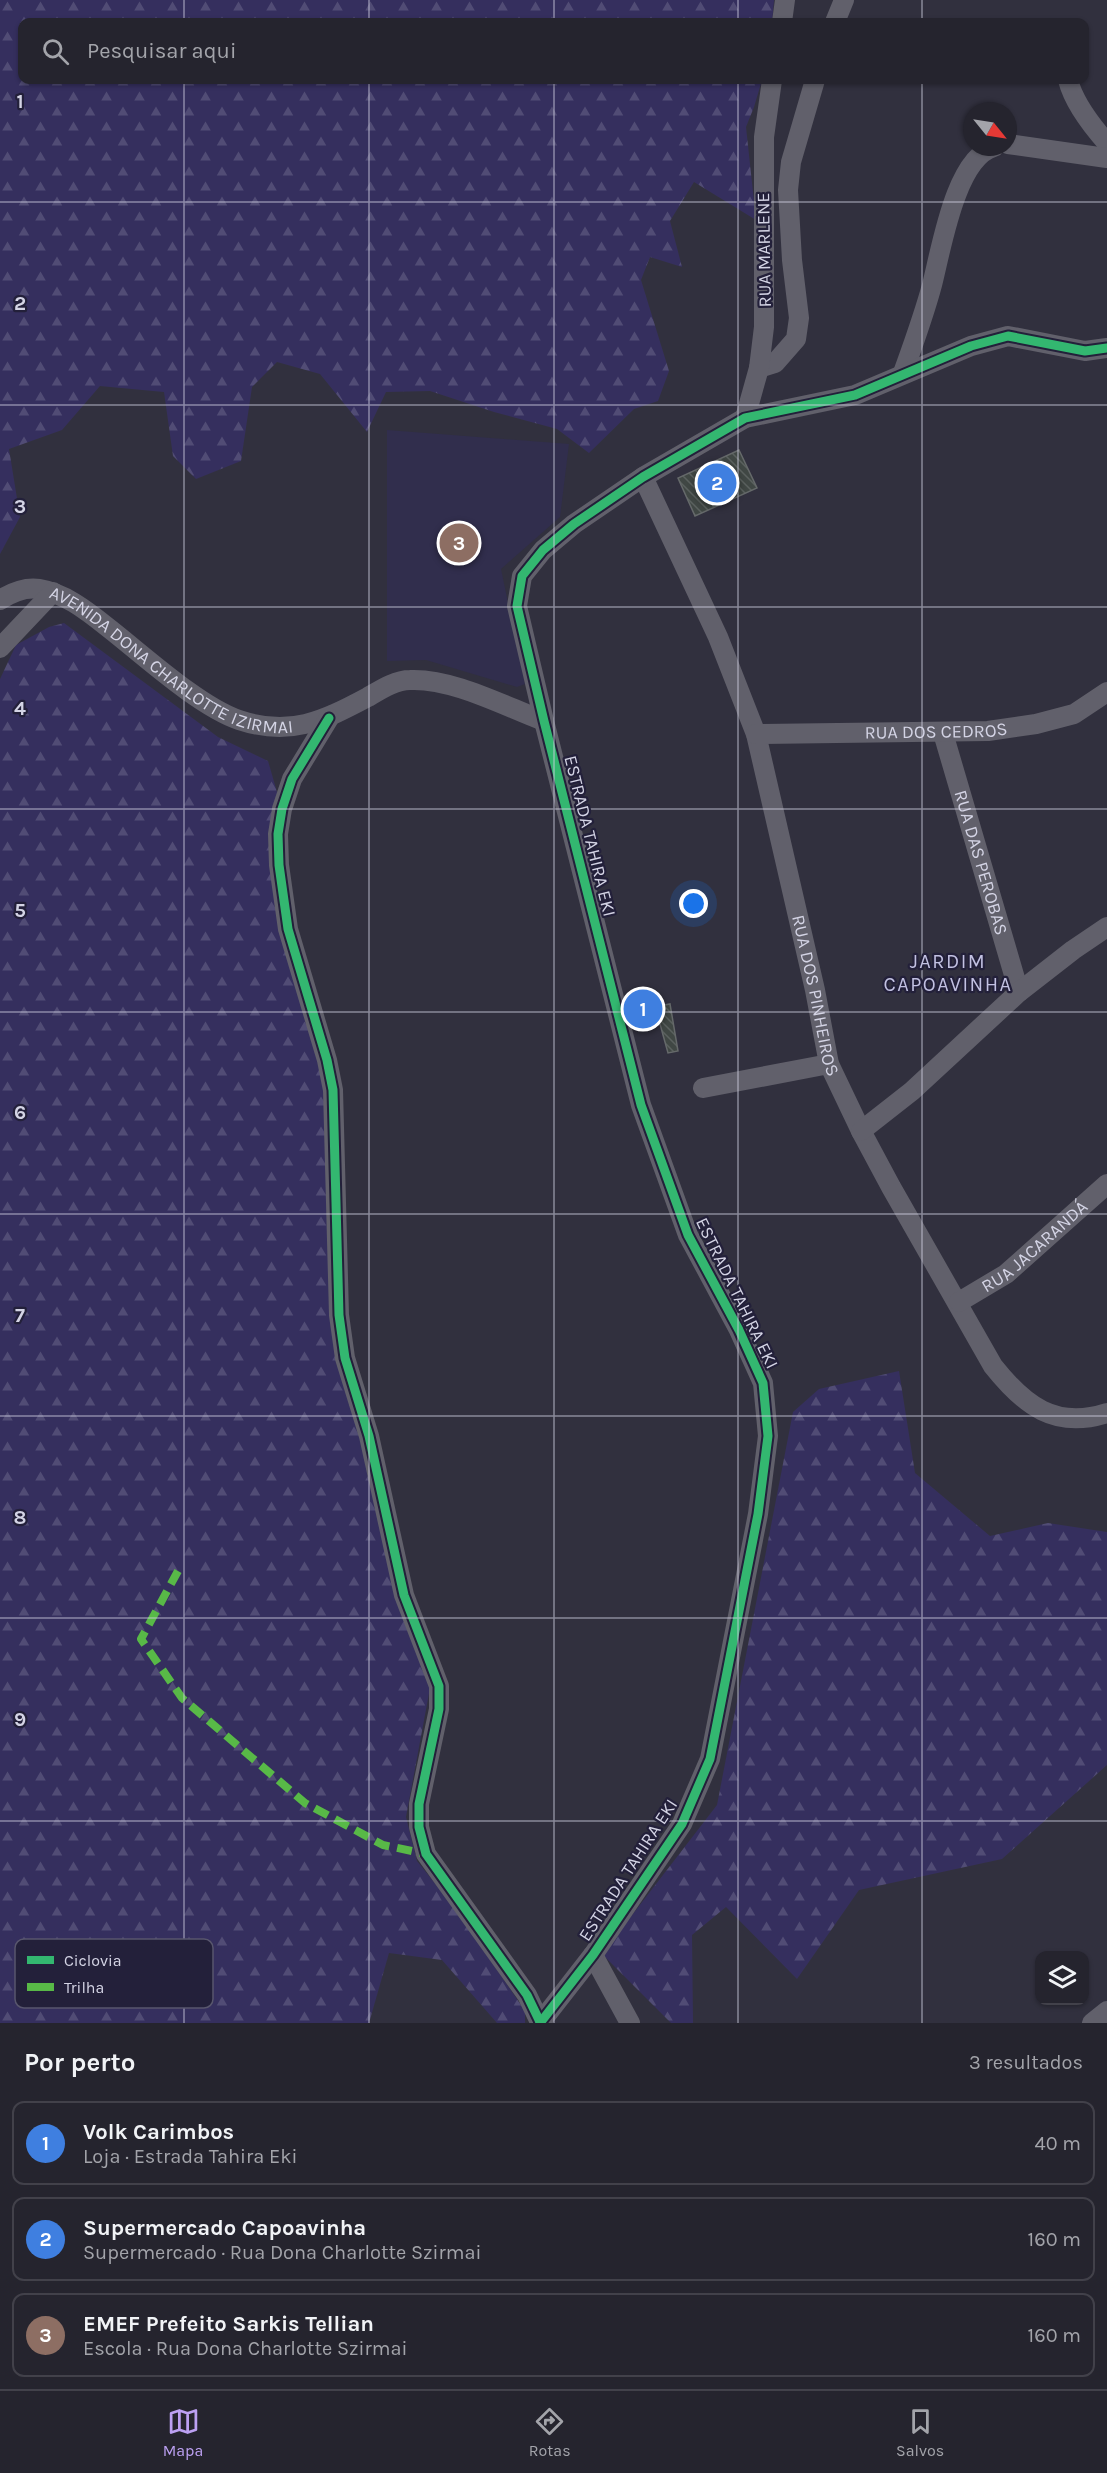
<!DOCTYPE html>
<html lang="pt">
<head>
<meta charset="utf-8">
<style>
  body { margin:0; font-family:Karla,sans-serif; background:#2d2c36; color:#f1f3f6 }
  .controls { position:absolute; right:18px; bottom:18px; display:grid; overflow:hidden; border-radius:12px; box-shadow:0 2px 4px #0004 }
  .controls button { width:54px; height:54px; display:grid; place-items:center; padding:0; border:0; border-bottom:2px solid #42414a; background:#25242e; color:#f1f3f6; font:30px sans-serif }
  .compass { position:absolute; left:963px; top:102px; width:54px; height:54px; border-radius:50%; background:#25242e; box-shadow:0 2px 4px #0004; rotate:120deg }
  .you { position:absolute; left:694px; top:904px; width:21px; height:21px; margin:-15px; border:4px solid #fff; border-radius:50%; background:#1a73e8; box-shadow:0 0 0 9px #1a73e833 }
  .badge { display:grid; place-items:center; width:39px; height:39px; border-radius:50%; background:#bca0f2; color:#fff; font-size:20px; font-weight:700 }
  .pin { position:absolute; translate:-50% -50%; border:3px solid #fff; box-shadow:0 2px 6px #0006 }
  .list { margin:0; padding:0; list-style:none }
  h2 { display:flex; justify-content:space-between; align-items:center; height:78px; margin:0; padding:0 24px; font-size:26px }
  h2 small { font-size:20px; font-weight:400; color:#a3a4aa }
  .list li { display:grid; grid-template-columns:39px 1fr auto; gap:18px; align-items:center; box-sizing:border-box; height:84px; margin:0 12px 12px; padding:0 12px; border:2px solid #42414a; border-radius:12px }
  .list b { display:block; font-size:22px; white-space:nowrap }
  .list p { margin:0; font-size:20px; white-space:nowrap; color:#a3a4aa }
  .list em { font-size:20px; font-style:normal; color:#a3a4aa }
  .icon { flex:none; width:33px; height:33px; fill:none; stroke:currentColor; stroke-width:2; stroke-linecap:round; stroke-linejoin:round }
  .map { position:relative; flex:none; width:1107px; height:2023px; overflow:hidden }
  .search { position:absolute; background:#25242e; box-shadow:0 2px 4px #0004; left:18px; right:18px; top:18px; height:66px; display:flex; align-items:center; gap:15px; box-sizing:border-box; padding:0 21px; border-radius:12px; color:#a3a4aa; font-size:22px }
  .sheet { height:366px; background:#25242e }
  nav { display:flex; justify-content:space-around; align-items:center; box-sizing:border-box; height:84px; border-top:2px solid #42414a; background:#25242e; font-size:16px; color:#a3a4aa }
  nav a { display:grid; justify-items:center; gap:3px }
  nav .on { color:#bca0f2 }
  .map>svg:first-child { display:block }
</style>
</head>
<body>
<div class="map">
<svg width="1107" height="2023" viewBox="0 0 1107 2023">
  <defs>
    <pattern id="forest-firs" width="22" height="20" patternUnits="userSpaceOnUse" patternTransform="scale(1.5)"><rect width="22" height="20" fill="#352f5e"/><path d="M5 1l3.5 6h-7zM16 11l3.5 6h-7z" fill="#514c75"/></pattern>
    <pattern id="building-back-hatch" width="6" height="6" patternUnits="userSpaceOnUse" patternTransform="scale(1.5)"><rect width="6" height="6" fill="#404744"/><path d="M-1 5l2 2M0 0l6 6M5-1l2 2" fill="none" stroke="#5b615f"/></pattern>
  </defs>
  <rect width="100%" height="100%" fill="#31303e"/>
  <!-- built -->
  <polygon fill="#312e4d" points="387,430 569,444 560,517 501,569 525,684 517,687 426,660 387,661"/>
  <!-- forest -->
  <g fill="url(#forest-firs)">
    <polygon points="0,0 774,0 772,22 22,22 22,80 762,80 754,107 746,127 756,220 694,182 670,221 682,267 650,257 641,280 669,371 658,401 634,409 589,453 557,429 494,412 430,391 386,392 367,432 320,374 277,362 252,387 241,461 196,479 173,456 164,392 100,386 62,430 9,449 20,517 0,554"/>
    <polygon points="64,623 218,737 268,761 277,792 276,870 330,1094 331,1301 430,1688 406,1817 417,1861 454,1907 525,2011 525,2023 497,2023 442,1960 389,1953 369,2023 0,2023 0,679 16,645 49,627"/>
    <polygon points="899,1371 915,1473 990,1536 1048,1523 1107,1532 1107,1765 1002,1859 859,1890 797,1979 726,1907 692,1935 693,2023 671,2023 602,1954 717,1805 793,1412 819,1389"/>
  </g>
  <!-- building -->
  <g fill="url(#building-back-hatch)" stroke="#65696a" stroke-width="1.5">
    <polygon points="739,450 757,488 695,516 678,478"/>
    <polygon points="670,1004 678,1051 668,1053 660,1024 647,1028 643,1009"/>
  </g>
  <g fill="none" stroke-linecap="round" stroke-linejoin="round">
    <!-- minor -->
    <g stroke="#61606b" stroke-width="20">
      <polyline points="782,22 785,0"/>
      <polyline points="835,22 844,0"/>
      <path d="M1068 80C1074 103 1091 125 1107 143"/>
      <polyline points="1008,144 1107,158"/>
      <polyline points="759,368 775,363 796,339 799,318 792,260 788,190 791,162 815,80"/>
      <path d="M903 373C913 345 924 315 932 285 941 251 955 158 994 147"/>
      <polyline points="745,418 759,368 764,327 764,137 772,80"/>
      <path id="s1" d="M643 477 718 637 756 734 815 990 829 1064 861 1131 891 1187 993 1366C1024 1405 1055 1430 1107 1413"/>
      <path id="s2" d="M0 600C11 593 26 587 39 589 64 593 86 610 106 626 141 653 198 706 239 720 290 737 323 721 368 697 380 690 395 680 410 680 452 678 504 706 544 721"/>
      <polyline points="0,648 53,592"/>
      <polyline points="329,718 292,779 282,809 278,834 279,865 288,929 327,1060 333,1090 339,1315 345,1358 369,1436 404,1595 439,1686 439,1709 419,1804 419,1827 426,1854 527,1995 540,2022"/>
      <path id="s3" d="M943 733 1019 992"/>
      <path id="s4" d="M756 734 988 731 1036 724 1074 714 1107 692"/>
      <polyline points="703,1088 829,1064"/>
      <polyline points="861,1131 912,1091 1019,992 1073,950 1107,927"/>
      <path id="s5" d="M959 1302 1006 1274 1107 1184"/>
      <polyline points="593,1955 630,2023"/>
      <polyline points="540,2023 593,1955 682,1824 710,1759 758,1514 768,1436 763,1383 739,1330 688,1235 641,1105 544,721 517,606 522,576 543,550 574,524 643,477 745,418 855,395 971,346 1008,336 1085,351 1107,348"/>
      <polyline points="1092,2023 1107,2011"/>
    </g>
    <!-- quiet -->
    <polyline stroke="#58b947" stroke-width="8" stroke-dasharray="15 8" stroke-linecap="butt" points="178,1571 141,1639 182,1698 305,1803 383,1845 426,1854"/>
    <!-- cycleway casing -->
    <g stroke="#23203a" stroke-width="13">
      <g id="cycleway">
        <polyline points="329,718 292,779 282,809 278,834 279,865 288,929 327,1060 333,1090 339,1315 345,1358 369,1436 404,1595 439,1686 439,1709 419,1804 419,1827 426,1854 527,1995 540,2022"/>
        <polyline points="540,2023 593,1955 682,1824 710,1759 758,1514 768,1436 763,1383 739,1330 688,1235 641,1105 544,721 517,606 522,576 543,550 574,524 643,477 745,418 855,395 971,346 1008,336 1085,351 1107,348"/>
      </g>
    </g>
    <!-- cycleway -->
    <use href="#cycleway" stroke="#33b770" stroke-width="9"/>
  </g>
  <!-- grid -->
  <path fill="none" stroke="#d4d4e5" stroke-width="1.5" stroke-opacity="0.55" d="M184 0V22M369 0V22M554 0V22M738 0V22M922 0V22M184 80V2023M369 80V2023M554 80V2023M738 80V2023M922 80V2023M0 202H1107M0 405H1107M0 607H1107M0 809H1107M0 1012H1107M0 1214H1107M0 1416H1107M0 1618H1107M0 1821H1107"/>
  <g text-anchor="middle" stroke-width="4.5" stroke-linejoin="round" paint-order="stroke">
    <!-- street labels -->
    <g font-size="18" fill="#d4d4e5" stroke="#23203a">
      <text transform="translate(764 250) rotate(-91)" y="6">RUA MARLENE</text>
      <text dy="6" stroke="none"><textPath href="#s2" startOffset="195">AVENIDA DONA CHARLOTTE IZIRMAI</textPath></text>
      <text dy="6" stroke="none"><textPath href="#s4" startOffset="180">RUA DOS CEDROS</textPath></text>
      <text transform="translate(590 836) rotate(76)" y="6">ESTRADA TAHIRA EKI</text>
      <text dy="6" stroke="none"><textPath href="#s3" startOffset="135">RUA DAS PEROBAS</textPath></text>
      <text dy="6" stroke="none"><textPath href="#s1" startOffset="549">RUA DOS PINHEIROS</textPath></text>
      <text dy="6" stroke="none"><textPath href="#s5" startOffset="94">RUA JACARANDÁ</textPath></text>
      <text transform="translate(737 1293) rotate(64)" y="6">ESTRADA TAHIRA EKI</text>
      <text transform="translate(628 1870) rotate(-57)" y="6">ESTRADA TAHIRA EKI</text>
    </g>
    <!-- neighbourhood labels -->
    <g font-size="20" letter-spacing="1.5" fill="#c2c1e2" stroke="#23203a">
      <text x="948" y="968">JARDIM<tspan x="948" dy="23">CAPOAVINHA</tspan></text>
    </g>
  </g>
  <!-- legend -->
  <rect x="15" y="1939" width="198" height="69" rx="9" fill="#23203a" stroke="#58566d" stroke-width="1.5"/>
  <rect x="27" y="1956" width="27" height="8" fill="#33b770"/>
  <rect x="27" y="1983" width="27" height="8" fill="#58b947"/>
  <g font-size="16" fill="#d4d4e5">
    <text x="64" y="1966">Ciclovia</text>
    <text x="64" y="1993">Trilha</text>
  </g>
  <g font-size="20" text-anchor="middle" font-weight="bold" fill="#d4d4e5" stroke="#23203a" stroke-width="4.5" stroke-linejoin="round" paint-order="stroke">
    <text x="20" y="108">1</text>
    <text x="20" y="310">2</text>
    <text x="20" y="513">3</text>
    <text x="20" y="715">4</text>
    <text x="20" y="917">5</text>
    <text x="20" y="1119">6</text>
    <text x="20" y="1322">7</text>
    <text x="20" y="1524">8</text>
    <text x="20" y="1726">9</text>
  </g>
</svg>
<div class="controls">
<button><svg class="icon" aria-label="layers" viewBox="0 0 24 24"><path d="M12 4l9 5-9 5-9-5zM3 14l9 5 9-5"/></svg></button>
</div>
<svg class="compass" viewBox="-18 -18 36 36"><path d="M0-13l5 13h-10z" fill="#e53935"/><path d="M0 13l5-13h-10z" fill="#a3a4aa"/></svg>
<div class="you"></div>
<div class="pin badge" style="left:643px;top:1009px;background:#3f7fe0">1</div>
<div class="pin badge" style="left:717px;top:483px;background:#3f7fe0">2</div>
<div class="pin badge" style="left:459px;top:543px;background:#8d6e63">3</div>
<div class="search"><svg class="icon" aria-label="search" viewBox="0 0 24 24"><circle cx="10" cy="10" r="6"/><path d="M15 15l6 6"/></svg>Pesquisar aqui</div>
</div>
<section class="sheet">
<h2>Por perto<small>3 resultados</small></h2>
<ul class="list">
<li><span class="badge" style="background:#3f7fe0">1</span><div><b>Volk Carimbos</b><p>Loja · Estrada Tahira Eki</p></div><em>40 m</em></li>
<li><span class="badge" style="background:#3f7fe0">2</span><div><b>Supermercado Capoavinha</b><p>Supermercado · Rua Dona Charlotte Szirmai</p></div><em>160 m</em></li>
<li><span class="badge" style="background:#8d6e63">3</span><div><b>EMEF Prefeito Sarkis Tellian</b><p>Escola · Rua Dona Charlotte Szirmai</p></div><em>160 m</em></li>
</ul>
</section>
<nav>
<a class="on"><svg class="icon" aria-label="map" viewBox="0 0 24 24"><path d="M3 6l6-2 6 2 6-2v14l-6 2-6-2-6 2zM9 4v14M15 6v14"/></svg>Mapa</a>
<a><svg class="icon" aria-label="directions" viewBox="0 0 24 24"><path d="M12 3l9 9-9 9-9-9zM9 14v-3h6M13 9l2 2-2 2"/></svg>Rotas</a>
<a><svg class="icon" aria-label="saved" viewBox="0 0 24 24"><path d="M7 4h10v16l-5-4-5 4z"/></svg>Salvos</a>
</nav>
</body>
</html>
